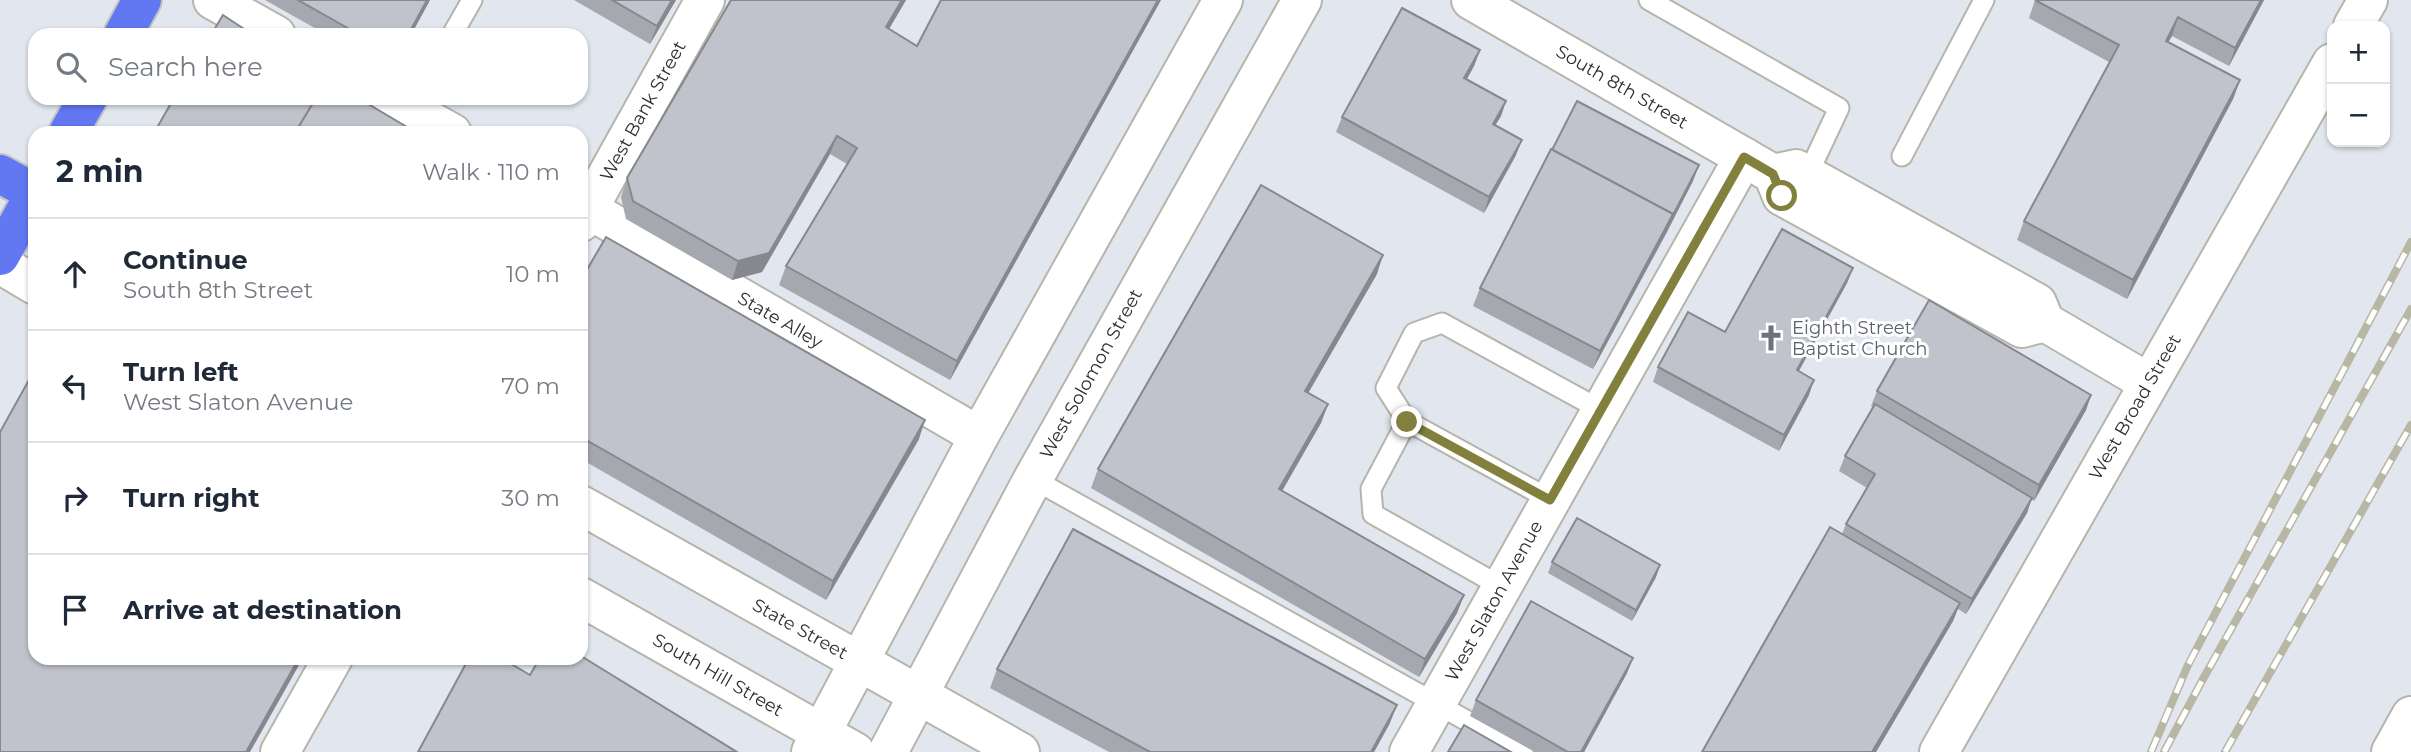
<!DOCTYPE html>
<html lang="en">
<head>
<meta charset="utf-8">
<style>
  body { margin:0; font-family:Montserrat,sans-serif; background:#f2f2f3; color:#1f2937 }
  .controls { position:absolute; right:21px; top:21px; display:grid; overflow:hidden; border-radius:14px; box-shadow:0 2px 5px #0004 }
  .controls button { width:63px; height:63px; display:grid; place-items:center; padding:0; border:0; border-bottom:2px solid #e0e1e3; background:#fff; color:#1f2937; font:35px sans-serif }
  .stop { position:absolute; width:21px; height:21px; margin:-16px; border:5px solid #82803c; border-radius:50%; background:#fff }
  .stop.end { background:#82803c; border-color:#fff; box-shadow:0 2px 7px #0008 }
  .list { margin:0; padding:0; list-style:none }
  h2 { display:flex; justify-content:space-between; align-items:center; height:91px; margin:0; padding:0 28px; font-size:30px }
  h2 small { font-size:23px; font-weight:400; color:#747a83 }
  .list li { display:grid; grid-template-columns:46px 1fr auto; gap:21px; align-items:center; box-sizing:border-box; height:112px; padding:0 28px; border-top:2px solid #e0e1e3 }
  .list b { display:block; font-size:26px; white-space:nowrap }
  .list p { margin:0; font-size:23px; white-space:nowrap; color:#747a83 }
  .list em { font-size:23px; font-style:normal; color:#747a83 }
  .icon { flex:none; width:38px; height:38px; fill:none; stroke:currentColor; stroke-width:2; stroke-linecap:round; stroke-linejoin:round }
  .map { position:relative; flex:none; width:2411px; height:752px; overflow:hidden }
  .search { position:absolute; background:#fff; box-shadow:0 2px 5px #0004; left:28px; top:28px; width:560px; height:77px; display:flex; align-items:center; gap:18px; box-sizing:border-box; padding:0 24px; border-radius:21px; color:#747a83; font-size:26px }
  .panel { position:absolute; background:#fff; box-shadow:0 2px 5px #0004; left:28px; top:126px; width:560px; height:539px; border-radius:21px }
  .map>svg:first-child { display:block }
</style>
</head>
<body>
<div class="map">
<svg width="2411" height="752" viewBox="0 0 2411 752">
  <rect width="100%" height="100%" fill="#e1e6ef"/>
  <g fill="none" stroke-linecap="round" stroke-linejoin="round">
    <!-- service casing -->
    <g stroke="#b6b5aa" stroke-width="23">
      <g id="service">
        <polyline points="1649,0 1839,108 1807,176"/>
        <polyline points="452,35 472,0"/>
        <polyline points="1902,156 1984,0"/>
        <polyline points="1407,421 1551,500"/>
        <polyline points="1033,479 1523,752"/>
        <polyline points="1502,587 1373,514 1371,489 1407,421 1386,388 1414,333 1442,323 1601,410"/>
      </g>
    </g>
    <!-- minor casing -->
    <g stroke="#b6b5aa" stroke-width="42">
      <g id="minor">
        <polyline points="213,0 276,35"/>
        <polyline points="1471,0 1773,174 1782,196 2022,328 2045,322"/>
        <polyline points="389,98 452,133"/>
        <polyline points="1773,174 1796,169 2037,303 2045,322 2149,383"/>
        <polyline points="581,205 979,436"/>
        <polyline points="581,222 705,0"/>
        <polyline points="280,752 333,658"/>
        <polyline points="811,752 979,436 1223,0"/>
        <polyline points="888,752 1033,479 1302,0"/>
        <polyline points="1409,752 1744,157"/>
        <polyline points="2391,752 2411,716"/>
      </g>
    </g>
    <!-- secondary casing -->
    <g stroke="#b6b5aa" stroke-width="42">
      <g id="secondary">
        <polyline points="2353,26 2368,0"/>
        <polyline points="0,264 35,285"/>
        <polyline points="581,505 1020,752"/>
        <polyline points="581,597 855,752"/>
        <polyline points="1939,752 2332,63"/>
      </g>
    </g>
    <!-- primary casing -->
    <g stroke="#c4c4c4" stroke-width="42">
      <g id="primary">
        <polyline points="123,35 142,0"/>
        <polyline points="68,133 88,98"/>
        <polyline points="0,174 35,193"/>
        <polyline points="0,256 35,193"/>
      </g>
    </g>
    <!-- service -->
    <use href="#service" stroke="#fff" stroke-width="19"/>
    <!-- minor -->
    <use href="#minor" stroke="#fff" stroke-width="38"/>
    <!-- secondary -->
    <use href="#secondary" stroke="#fff" stroke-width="38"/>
    <!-- primary -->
    <use href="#primary" stroke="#6277f2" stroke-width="38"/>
    <!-- rail casing -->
    <g stroke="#b8b7a3" stroke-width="8">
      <g id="rail">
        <polyline points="2151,752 2188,665 2411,242"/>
        <polyline points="2164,752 2203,679 2411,309"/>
        <polyline points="2225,752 2411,425"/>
      </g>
    </g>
    <!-- rail -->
    <use href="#rail" stroke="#fff" stroke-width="5" stroke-dasharray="16" stroke-linecap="butt"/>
  </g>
  <!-- wall -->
  <g fill="#a5a8af">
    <polygon points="265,0 430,0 411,35 327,35"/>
    <polygon points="574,0 676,0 650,44"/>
    <polygon points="731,0 906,0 889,29 917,46 941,0 1161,0 950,380 779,285 786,266 847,164 830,154 762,272 732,280 626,219 621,197 627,178"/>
    <polygon points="2035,0 2264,0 2229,66 2172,36 2168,42 2240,80 2233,99 2127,299 2017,240 2024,221 2109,62 2029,18"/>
    <polygon points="1480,50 1474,66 1467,79 1506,101 1501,116 1495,125 1516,155 1484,213 1336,132 1342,117"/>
    <polygon points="1693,181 1593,369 1473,306 1480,288"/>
    <polygon points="1853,268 1847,283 1799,371 1809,395 1779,451 1653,382 1658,367"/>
    <polygon points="1377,274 1308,393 1328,404 1321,423 1282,490 1464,595 1457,613 1419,677 1091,488 1098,469"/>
    <polygon points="581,280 919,439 826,600 581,459"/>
    <polygon points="1877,391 2091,395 2086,410 2034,501 2031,499 2027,513 1966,614 1958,609 1953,621 1876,752 1702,752 1842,534 1846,524 1867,488 1839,471 1845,456 1874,408 1871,406"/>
    <polygon points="1552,562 1660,565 1656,577 1632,621 1548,573"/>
    <polygon points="1633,658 1627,673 1584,752 1535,752 1470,716 1476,700"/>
    <polygon points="997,669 1390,723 1374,752 1109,752 990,688"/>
  </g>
  <!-- shaded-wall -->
  <g fill="#86888e">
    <polygon points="427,0 430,0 411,35 408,35"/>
    <polygon points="672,0 676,0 650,44 657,26"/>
    <polygon points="902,0 906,0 879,46 886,27"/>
    <polygon points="1158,0 1161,0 950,380 957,361"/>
    <polygon points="2261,0 2264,0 2229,66 2235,48"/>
    <polygon points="2178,17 2172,36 2159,59 2166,41"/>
    <polygon points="1480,50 1474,66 1459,93 1464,78"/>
    <polygon points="2240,80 2233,99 2127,299 2133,280"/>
    <polygon points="1506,101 1501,116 1487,139 1493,124"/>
    <polygon points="837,136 830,154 762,272 732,280 738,261"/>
    <polygon points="1522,140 1516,155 1484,213 1489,197"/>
    <polygon points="1699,165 1693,181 1667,232 1593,369 1600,351"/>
    <polygon points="1383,255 1377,274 1299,409 1305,391"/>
    <polygon points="1853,268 1847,283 1791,385 1797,370"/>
    <polygon points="1814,380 1809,395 1779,451 1784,435"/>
    <polygon points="2091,395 2086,410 2034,501 2039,485"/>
    <polygon points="1328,404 1321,423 1273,507 1279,489"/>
    <polygon points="925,420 919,439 826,600 833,581"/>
    <polygon points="2032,498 2027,513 1966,614 1972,599"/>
    <polygon points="1660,565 1656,577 1632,621 1636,610"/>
    <polygon points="1464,595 1457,613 1419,677 1425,659"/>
    <polygon points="1960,603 1953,621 1876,752 1872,752"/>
    <polygon points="299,658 303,658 250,752 246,752"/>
    <polygon points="1633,658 1627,673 1584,752 1581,752"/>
    <polygon points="1397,705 1390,723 1374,752 1371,752"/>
  </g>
  <!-- building -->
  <g fill="#c0c3cb" stroke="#86888e" stroke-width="2">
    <polygon points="298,0 427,0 408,35 360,35"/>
    <polygon points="612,0 672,0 657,26"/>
    <polygon points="731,0 902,0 886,27 917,46 941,0 1158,0 957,361 786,266 857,148 837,136 769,253 738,261 633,201 627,178"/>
    <polygon points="2035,0 2261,0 2235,48 2178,17 2166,41 2240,80 2133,280 2024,221 2119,45"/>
    <polygon points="1402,8 1480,50 1464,78 1506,101 1493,124 1522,140 1489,197 1342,117"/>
    <polygon points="223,15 253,35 211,35"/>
    <polygon points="174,98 316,98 295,133 154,133"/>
    <polygon points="316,98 358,98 417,133 295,133"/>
    <polygon points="1577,101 1699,165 1672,217 1673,214 1552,150"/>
    <polygon points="1551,149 1673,214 1600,351 1480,288"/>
    <polygon points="1261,185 1383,255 1305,391 1328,404 1279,489 1464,595 1425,659 1098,469"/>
    <polygon points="1782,229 1853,268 1797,370 1814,380 1784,435 1658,367 1688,312 1725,332"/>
    <polygon points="606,237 925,420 833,581 581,437 581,280"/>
    <polygon points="1929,300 2091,395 2039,485 1877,391"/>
    <polygon points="35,369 35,658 299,658 246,752 0,752 0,432"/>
    <polygon points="1875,404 2032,498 1972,599 1846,524 1875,474 1845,456"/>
    <polygon points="1577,518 1660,565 1636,610 1552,562"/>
    <polygon points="1830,527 1960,603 1872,752 1702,752"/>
    <polygon points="1073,529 1397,705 1371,752 1150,752 997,669"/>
    <polygon points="1531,601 1633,658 1581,752 1568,752 1476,700"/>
    <polygon points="581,656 737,752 418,752 469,658 501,658 530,675 540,658 581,658"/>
    <polygon points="1464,725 1511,752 1448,752"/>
  </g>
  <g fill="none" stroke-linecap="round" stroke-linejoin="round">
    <!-- route -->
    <polyline stroke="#82803c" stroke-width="9" points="1407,422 1550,500 1744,157 1773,174 1782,196"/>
  </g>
  <!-- icons -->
  <defs>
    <g id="church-bare" transform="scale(2.1)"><path d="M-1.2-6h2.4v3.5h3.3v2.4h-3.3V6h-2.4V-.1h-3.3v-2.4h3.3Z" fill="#6b7280" stroke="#fff" stroke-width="2.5" paint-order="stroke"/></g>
  </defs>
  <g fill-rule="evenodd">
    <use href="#church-bare" x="1771" y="338"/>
  </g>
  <g text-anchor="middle" stroke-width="6" stroke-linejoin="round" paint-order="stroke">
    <!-- street labels -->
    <g font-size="18" fill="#2e2e2e" stroke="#fff">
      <text transform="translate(1622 87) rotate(30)" y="6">South 8th Street</text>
      <text transform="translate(643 111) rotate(-61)" y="6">West Bank Street</text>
      <text transform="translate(780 320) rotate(30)" y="6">State Alley</text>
      <text transform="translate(1091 374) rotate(-61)" y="6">West Solomon Street</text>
      <text transform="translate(2135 407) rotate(-60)" y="6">West Broad Street</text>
      <text transform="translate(1494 601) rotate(-61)" y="6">West Slaton Avenue</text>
      <text transform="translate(800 629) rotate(29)" y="6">State Street</text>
      <text transform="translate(718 675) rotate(30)" y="6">South Hill Street</text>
    </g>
    <!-- worship labels -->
    <g font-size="18" fill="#5b616d" stroke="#fff" text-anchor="start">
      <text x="1792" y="334">Eighth Street<tspan x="1792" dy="21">Baptist Church</tspan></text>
    </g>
  </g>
</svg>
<div class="controls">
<button>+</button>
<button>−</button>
</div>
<div class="stop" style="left:1782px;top:196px"></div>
<div class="stop end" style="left:1407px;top:422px"></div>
<div class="search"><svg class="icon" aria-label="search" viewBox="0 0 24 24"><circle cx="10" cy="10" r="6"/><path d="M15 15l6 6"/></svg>Search here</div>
<section class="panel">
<h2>2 min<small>Walk · 110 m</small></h2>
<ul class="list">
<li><svg class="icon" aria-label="ahead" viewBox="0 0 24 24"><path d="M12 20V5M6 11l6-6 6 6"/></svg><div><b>Continue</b><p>South 8th Street</p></div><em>10 m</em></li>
<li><svg class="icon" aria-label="left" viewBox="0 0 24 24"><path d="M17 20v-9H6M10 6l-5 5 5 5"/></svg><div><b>Turn left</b><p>West Slaton Avenue</p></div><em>70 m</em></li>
<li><svg class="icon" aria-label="right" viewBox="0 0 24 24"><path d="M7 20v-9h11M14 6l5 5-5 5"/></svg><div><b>Turn right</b></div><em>30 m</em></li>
<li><svg class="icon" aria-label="arrive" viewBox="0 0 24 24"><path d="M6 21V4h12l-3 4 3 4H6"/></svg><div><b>Arrive at destination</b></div></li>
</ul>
</section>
</div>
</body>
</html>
